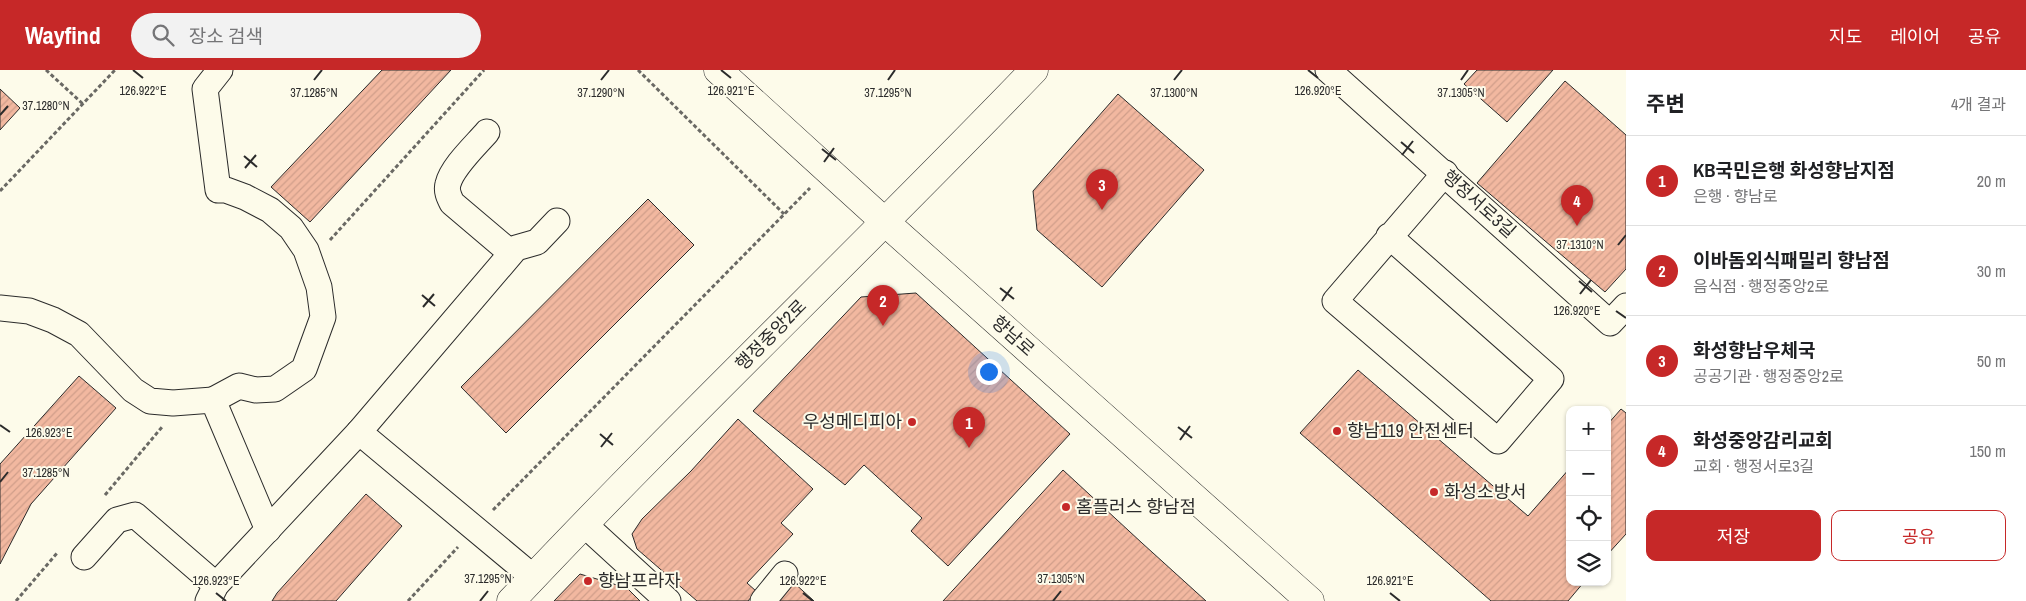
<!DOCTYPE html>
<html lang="ko">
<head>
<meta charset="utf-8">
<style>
  body { margin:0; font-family:"Archivo Narrow","Noto Sans KR",sans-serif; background:#f2f2f2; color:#202124 }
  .controls { position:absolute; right:15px; bottom:15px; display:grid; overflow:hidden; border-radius:10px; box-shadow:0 1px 4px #0004 }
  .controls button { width:45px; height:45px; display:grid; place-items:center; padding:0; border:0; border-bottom:1px solid #e0e0e0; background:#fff; color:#202124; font:25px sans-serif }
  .you { position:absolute; left:988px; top:301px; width:18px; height:18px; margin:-12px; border:4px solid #fff; border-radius:50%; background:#1a73e8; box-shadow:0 0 0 8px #1a73e833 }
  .badge { display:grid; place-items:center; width:32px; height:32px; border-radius:50%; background:#c62828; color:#fff; font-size:16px; font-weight:700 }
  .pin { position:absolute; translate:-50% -41px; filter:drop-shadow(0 1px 2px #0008) }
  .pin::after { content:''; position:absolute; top:26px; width:18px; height:15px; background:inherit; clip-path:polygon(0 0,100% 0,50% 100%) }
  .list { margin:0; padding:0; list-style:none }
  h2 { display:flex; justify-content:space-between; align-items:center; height:65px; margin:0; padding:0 20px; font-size:21px }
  h2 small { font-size:16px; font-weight:400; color:#757577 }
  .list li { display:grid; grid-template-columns:32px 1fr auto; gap:15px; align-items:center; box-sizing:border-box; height:90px; padding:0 20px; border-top:1px solid #e0e0e0 }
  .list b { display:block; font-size:19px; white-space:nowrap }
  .list p { margin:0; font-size:16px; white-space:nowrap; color:#757577 }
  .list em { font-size:16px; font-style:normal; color:#757577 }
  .actions { display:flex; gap:10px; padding:15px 20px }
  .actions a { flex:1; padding:11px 0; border:1px solid #c62828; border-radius:10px; text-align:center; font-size:18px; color:#c62828 }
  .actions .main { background:#c62828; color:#fff }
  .icon { flex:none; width:28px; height:28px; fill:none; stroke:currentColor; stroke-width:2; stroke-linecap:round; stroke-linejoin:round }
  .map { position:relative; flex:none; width:1626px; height:531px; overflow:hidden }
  header { display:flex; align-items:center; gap:30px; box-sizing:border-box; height:70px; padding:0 25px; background:#c62828; color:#fff }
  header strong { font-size:24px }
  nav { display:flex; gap:28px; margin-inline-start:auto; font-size:18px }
  .search { width:350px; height:45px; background:#f2f2f2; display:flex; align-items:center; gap:12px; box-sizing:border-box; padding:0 18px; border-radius:28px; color:#757577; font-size:19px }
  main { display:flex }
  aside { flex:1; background:#fff }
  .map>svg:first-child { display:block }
</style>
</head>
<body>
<header>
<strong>Wayfind</strong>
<div class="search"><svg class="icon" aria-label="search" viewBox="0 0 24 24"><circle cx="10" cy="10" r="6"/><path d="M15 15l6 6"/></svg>장소 검색</div>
<nav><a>지도</a><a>레이어</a><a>공유</a></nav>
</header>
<main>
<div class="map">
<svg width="1626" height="531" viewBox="0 0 1626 531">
  <defs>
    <pattern id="building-hatch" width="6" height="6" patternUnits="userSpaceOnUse" patternTransform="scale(1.25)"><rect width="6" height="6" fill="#f2b8a0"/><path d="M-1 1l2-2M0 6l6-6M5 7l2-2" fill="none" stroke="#d09e8a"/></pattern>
  </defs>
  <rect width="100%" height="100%" fill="#fdfbea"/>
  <!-- building -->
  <g fill="url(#building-hatch)" stroke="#2b2b2b">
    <polygon points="382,0 451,0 310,152 271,117"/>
    <polygon points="1477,0 1553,0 1507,52 1464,14"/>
    <polygon points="1565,11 1626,65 1626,199 1605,222 1477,113"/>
    <polygon points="0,19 20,38 0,60"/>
    <polygon points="1118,24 1204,100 1102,217 1037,160 1033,121"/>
    <polygon points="648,129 694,175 506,363 461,317"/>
    <polygon points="916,223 1070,364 948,496 911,461 922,448 864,395 845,415 753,341 861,227"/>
    <polygon points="1358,300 1528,446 1570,398 1570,512 1584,512 1568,531 1491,531 1300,363"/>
    <polygon points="79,306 116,338 31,434 0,494 0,394"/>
    <polygon points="1621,339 1626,343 1626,464 1607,485 1607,355"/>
    <polygon points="738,349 813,419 781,453 793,464 747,513 756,521 748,531 697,531 637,479 632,464 642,449 691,401"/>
    <polygon points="1063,400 1142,473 1206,531 943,531"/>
    <polygon points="366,424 402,456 336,531 272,531 277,523"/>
    <polygon points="580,504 627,518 640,531 554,531"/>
    <polygon points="792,511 814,531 775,531"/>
  </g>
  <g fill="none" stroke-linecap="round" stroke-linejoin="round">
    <!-- minor casing -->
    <g stroke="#2b2b2b" stroke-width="27">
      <g id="minor">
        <polyline points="1328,0 1610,253 1626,236"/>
        <path d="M487 62C476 75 452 97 448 114 446 121 449 127 452 133L511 183"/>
        <polyline points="1389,166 1551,309 1498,371 1335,231 1445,103"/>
        <polyline points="0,238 29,241 53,250 79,264 133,320 150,331 173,333 213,330 268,460"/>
        <polyline points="213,330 239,316 256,320 275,319 304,299 323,247 319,217 306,180 291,158 270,140 245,127 226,120 218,120 205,19 220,0"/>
        <polyline points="585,455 668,531"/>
        <polyline points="84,487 117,450 135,445 216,515"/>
        <polyline points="533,507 359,362 516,178 537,172 557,151"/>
        <polyline points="208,531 216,515 359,362"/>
        <polyline points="763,531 785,504"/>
      </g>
    </g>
    <!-- tertiary casing -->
    <g stroke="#2b2b2b" stroke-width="29">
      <g id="tertiary">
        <polyline points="718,0 885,152 1310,531"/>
        <path d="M511 531C681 350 862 179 1034 0"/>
      </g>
    </g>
    <!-- path -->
    <g stroke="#6a6964" stroke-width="3" stroke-dasharray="4 2.5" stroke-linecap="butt">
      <polyline points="46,0 83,34"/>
      <polyline points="638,0 784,144"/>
      <polyline points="0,121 115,0"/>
      <polyline points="330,170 484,0"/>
      <polyline points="105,425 162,357"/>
      <polyline points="493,440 810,118"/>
      <polyline points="16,531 58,482"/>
      <polyline points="408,531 458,477"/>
    </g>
    <!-- minor -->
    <use href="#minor" stroke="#fdfbea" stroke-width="25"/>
    <!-- tertiary -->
    <use href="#tertiary" stroke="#fdfbea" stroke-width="28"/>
  </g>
  <!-- ticks -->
  <path fill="none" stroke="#2b2b2b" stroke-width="2" d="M133 0 143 8M721 0 731 8M1308 0 1318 8M314 10 322 0M601 10 609 0M888 10 895 0M1174 10 1182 0M1461 10 1468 0M0 45 8 36M1401 72 1414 83M822 79 836 90M1402 85 1413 71M244 86 257 97M824 92 834 78M245 98 256 85M1618 175 1626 165M1579 211 1592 222M1000 218 1014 229M1580 224 1591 210M422 225 435 236M1002 231 1012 217M423 237 434 224M1616 241 1626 248M0 355 10 362M1178 357 1192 368M600 364 613 375M1180 370 1190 356M601 377 612 363M0 412 8 402M216 523 226 531M803 523 813 531M1390 523 1400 531M480 531 488 521M1053 531 1061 521"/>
  <!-- markers -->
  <g fill="#c62828" stroke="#fdfbea" stroke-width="2">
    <circle cx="912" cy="352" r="5"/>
    <circle cx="1337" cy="361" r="5"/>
    <circle cx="1434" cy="422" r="5"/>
    <circle cx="1066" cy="437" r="5"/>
    <circle cx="588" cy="511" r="5"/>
  </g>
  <g text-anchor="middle" stroke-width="4" stroke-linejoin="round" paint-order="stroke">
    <!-- street labels -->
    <g font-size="18" fill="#2b2b2b" stroke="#fdfbea">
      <text transform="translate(1479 134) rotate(42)" y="6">행정서로3길</text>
      <text transform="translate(771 265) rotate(-45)" y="6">행정중앙2로</text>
      <text transform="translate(1013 266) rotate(42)" y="6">향남로</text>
    </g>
    <!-- poi labels -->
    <g font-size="18" fill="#2b2b2b" stroke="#fdfbea" text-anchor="start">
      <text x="902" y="358" text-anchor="end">우성메디피아</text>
      <text x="1347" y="367">향남119 안전센터</text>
      <text x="1444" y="428">화성소방서</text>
      <text x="1076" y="443">홈플러스 향남점</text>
      <text x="598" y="517">향남프라자</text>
    </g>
  </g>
  <g font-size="12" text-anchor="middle" fill="#2b2b2b" stroke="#fdfbea" stroke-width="4" stroke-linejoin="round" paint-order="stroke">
    <text x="143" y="25">126.922°E</text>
    <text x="731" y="25">126.921°E</text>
    <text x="1318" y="25">126.920°E</text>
    <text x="314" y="27">37.1285°N</text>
    <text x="601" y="27">37.1290°N</text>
    <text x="888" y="27">37.1295°N</text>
    <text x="1174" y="27">37.1300°N</text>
    <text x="1461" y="27">37.1305°N</text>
    <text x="46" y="40">37.1280°N</text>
    <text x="1580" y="179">37.1310°N</text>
    <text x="1577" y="245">126.920°E</text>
    <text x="49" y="367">126.923°E</text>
    <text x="46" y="407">37.1285°N</text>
    <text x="488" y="513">37.1295°N</text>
    <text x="1061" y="513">37.1305°N</text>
    <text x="216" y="515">126.923°E</text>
    <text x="803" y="515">126.922°E</text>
    <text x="1390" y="515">126.921°E</text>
  </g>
</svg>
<div class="controls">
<button>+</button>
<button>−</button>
<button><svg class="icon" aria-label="locate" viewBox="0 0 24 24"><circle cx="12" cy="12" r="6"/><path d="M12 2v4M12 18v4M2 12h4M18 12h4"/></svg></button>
<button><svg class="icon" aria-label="layers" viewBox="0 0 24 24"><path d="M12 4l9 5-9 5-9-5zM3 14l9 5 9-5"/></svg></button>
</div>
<div class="you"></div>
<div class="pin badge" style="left:969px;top:378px">1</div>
<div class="pin badge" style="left:883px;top:256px">2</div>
<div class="pin badge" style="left:1102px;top:140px">3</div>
<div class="pin badge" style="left:1577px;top:156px">4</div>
</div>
<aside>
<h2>주변<small>4개 결과</small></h2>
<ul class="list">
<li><span class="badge">1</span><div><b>KB국민은행 화성향남지점</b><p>은행 · 향남로</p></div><em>20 m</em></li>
<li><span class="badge">2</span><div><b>이바돔외식패밀리 향남점</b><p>음식점 · 행정중앙2로</p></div><em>30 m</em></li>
<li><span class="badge">3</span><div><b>화성향남우체국</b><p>공공기관 · 행정중앙2로</p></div><em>50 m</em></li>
<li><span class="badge">4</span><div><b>화성중앙감리교회</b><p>교회 · 행정서로3길</p></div><em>150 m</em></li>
</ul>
<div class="actions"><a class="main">저장</a><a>공유</a></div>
</aside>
</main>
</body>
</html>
